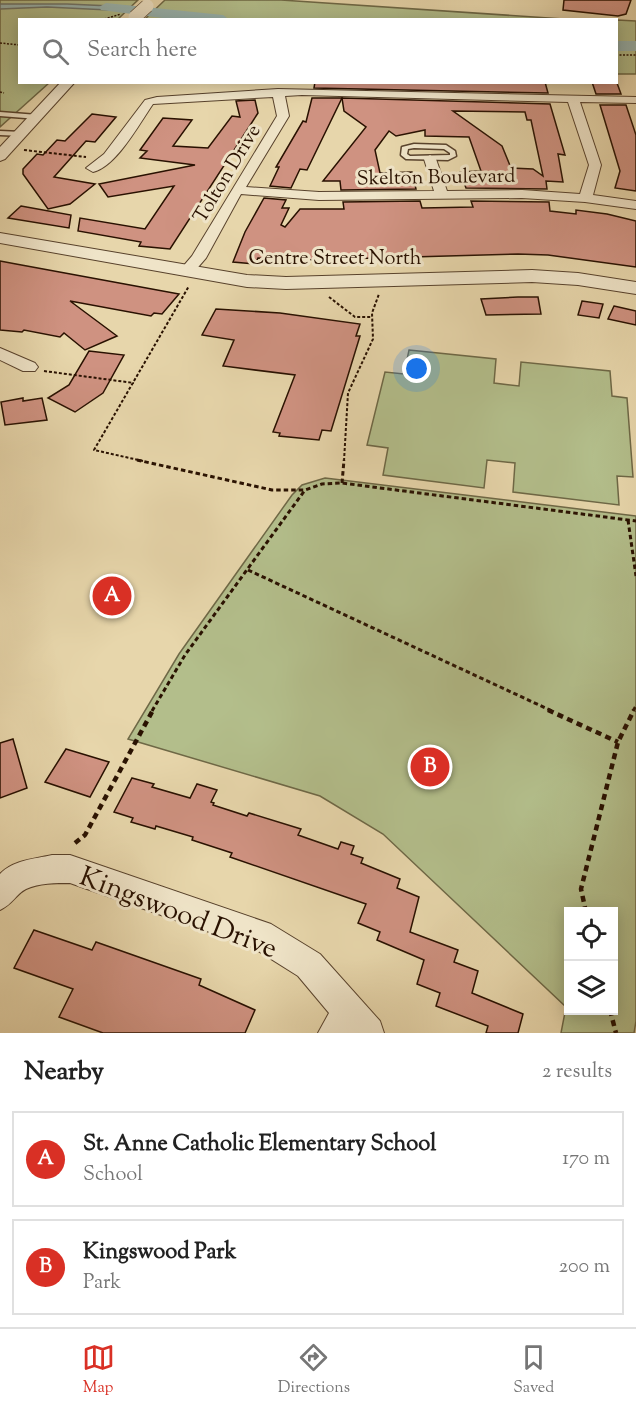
<!DOCTYPE html>
<html lang="en">
<head>
<meta charset="utf-8">
<style>
  body { margin:0; font-family:"Sorts Mill Goudy",serif; background:#f2f2f2; color:#222 }
  .controls { position:absolute; right:18px; bottom:18px; display:grid; overflow:hidden; border-radius:0px; box-shadow:0 3px 15px #0003 }
  .controls button { width:54px; height:54px; display:grid; place-items:center; padding:0; border:0; border-bottom:2px solid #e0e0e0; background:#fff; color:#222; font:30px sans-serif }
  .you { position:absolute; left:417px; top:369px; width:21px; height:21px; margin:-15px; border:4px solid #fff; border-radius:50%; background:#1a73e8; box-shadow:0 0 0 9px #1a73e833 }
  .badge { display:grid; place-items:center; width:39px; height:39px; border-radius:50%; background:#d93025; color:#fff; font-size:20px; font-weight:700 }
  .pin { position:absolute; translate:-50% -50%; border:3px solid #fff; box-shadow:0 2px 6px #0006 }
  .list { margin:0; padding:0; list-style:none }
  h2 { display:flex; justify-content:space-between; align-items:center; height:78px; margin:0; padding:0 24px; font-size:26px }
  h2 small { font-size:20px; font-weight:400; color:#767676 }
  .list li { display:grid; grid-template-columns:39px 1fr auto; gap:18px; align-items:center; box-sizing:border-box; height:96px; margin:0 12px 12px; padding:0 12px; border:2px solid #e0e0e0; border-radius:0px }
  .list b { display:block; font-size:22px; white-space:nowrap }
  .list p { margin:0; font-size:20px; white-space:nowrap; color:#767676 }
  .list em { font-size:20px; font-style:normal; color:#767676 }
  .icon { flex:none; width:33px; height:33px; fill:none; stroke:currentColor; stroke-width:2; stroke-linecap:round; stroke-linejoin:round }
  .map { position:relative; flex:none; width:636px; height:1033px; overflow:hidden }
  .search { position:absolute; background:#fff; box-shadow:0 3px 15px #0003; left:18px; right:18px; top:18px; height:66px; display:flex; align-items:center; gap:15px; box-sizing:border-box; padding:0 21px; border-radius:0px; color:#767676; font-size:22px }
  .sheet { height:294px; background:#fff }
  nav { display:flex; justify-content:space-around; align-items:center; box-sizing:border-box; height:84px; border-top:2px solid #e0e0e0; background:#fff; font-size:16px; color:#767676 }
  nav a { display:grid; justify-items:center; gap:3px }
  nav .on { color:#d93025 }
  .map>svg:first-child { display:block }
</style>
</head>
<body>
<div class="map">
<svg width="636" height="1033" viewBox="0 0 636 1033">
  <rect width="100%" height="100%" fill="#e7d6ab"/>
  <filter id="stains"><feTurbulence type="fractalNoise" baseFrequency=".00333" numOctaves="4"/><feColorMatrix values="0 0 0 0 .2 0 0 0 0 .09 0 0 0 0 .02 0 0 0 .5 -.17"/></filter>
  <radialGradient id="worn" r=".72"><stop offset=".6" stop-color="#630" stop-opacity="0"/><stop offset="1" stop-color="#630" stop-opacity=".3"/></radialGradient>
  <!-- green -->
  <g fill="#b3be8b" stroke="#6e6846" stroke-width="1.5" fill-rule="evenodd">
    <polygon points="0,0 138,0 118,19 20,20 20,82 49,83 0,127"/>
    <polygon points="165,0 281,0 564,19 145,19"/>
    <polygon points="617,20 636,21 636,74 617,74"/>
    <polygon points="409,350 496,359 494,383 519,386 521,362 610,371 612,396 627,398 633,477 617,476 619,505 513,492 515,463 487,460 484,488 383,475 388,448 367,445 385,372 404,374"/>
    <path d="M325 478 636 516V1021L634 1033H561L566 1007 383 834 320 796 128 739 179 654 292 495 302 485ZM568 912H614V1010H568Z"/>
  </g>
  <!-- water -->
  <polygon fill="#9ab7b3" stroke="#6d756c" stroke-width="1.5" points="0,4 67,4 133,7 129,11 47,7 0,9"/>
  <g fill="none" stroke-linecap="round" stroke-linejoin="round">
    <!-- river -->
    <g fill="#9ab7b3" fill-rule="evenodd">
      <polygon points="106,3 223,15 230,20 178,20 101,10 99,7"/>
      <rect x="616" y="41" width="20" height="10"/>
    </g>
  </g>
  <!-- building -->
  <g fill="#cf9281" stroke="#291101" stroke-width="1.5" fill-rule="evenodd">
    <polygon points="564,0 631,0 626,14 618,16 563,10"/>
    <polygon points="315,82 545,82 548,93 314,88"/>
    <polygon points="592,82 617,83 621,94 596,94"/>
    <polygon points="312,98 342,98 307,170 300,169 291,188 270,186 279,167 276,167 303,121 306,122"/>
    <path d="M342 98 550 104 565 155 558 154 563 182 546 181 547 189 466 188 460 172 481 171 469 137 425 136V130L396 136 389 131 375 150 380 173 412 172 416 189 341 190 340 181H323L366 127 344 111ZM453 111 525 112 527 120H531L543 176 533 169 511 168 502 146Z"/>
    <polygon points="255,100 258,113 170,249 139,246 141,242 78,231 80,218 145,229 174,186 108,197 99,184 195,165 140,158 147,151 140,150 163,118 192,120 173,146 208,148 232,116 240,117 236,101"/>
    <polygon points="600,105 626,105 636,135 636,191 615,188 620,171"/>
    <polygon points="92,114 116,117 95,142 86,141 54,177 95,184 70,204 48,209 23,174 23,169 37,154 43,155 57,140 65,141"/>
    <polygon points="264,198 286,200 282,208 289,208 281,225 285,227 300,209 344,209 343,202 420,201 422,208 473,207 471,201 549,202 550,211 576,214 576,210 607,214 636,221 636,267 548,255 518,254 305,260 258,258 255,264 233,262 245,232"/>
    <polygon points="21,206 71,215 69,228 8,218"/>
    <polygon points="0,261 16,264 179,294 162,314 154,313 151,316 70,301 117,336 85,350 64,333 60,337 24,330 22,332 0,330"/>
    <polygon points="518,297 538,297 541,314 486,315 481,299"/>
    <polygon points="582,301 603,304 599,318 578,315"/>
    <polygon points="614,306 636,311 636,325 608,319"/>
    <polygon points="216,309 280,313 360,324 356,336 360,336 331,431 322,430 319,440 279,436 280,433 273,432 295,375 223,366 234,340 202,335"/>
    <polygon points="89,351 124,355 103,393 75,412 48,398 69,385"/>
    <polygon points="23,398 23,401 42,398 47,420 5,425 1,402"/>
    <polygon points="13,739 27,788 0,798 0,743"/>
    <polygon points="66,749 109,762 90,797 45,782"/>
    <polygon points="132,778 154,784 152,787 190,798 197,784 217,790 211,802 214,803 213,805 247,816 249,813 301,829 298,835 338,849 341,842 354,846 351,854 363,858 361,863 400,879 397,888 419,897 410,932 458,950 454,962 478,971 472,993 523,1014 518,1033 486,1033 488,1026 436,1006 440,993 417,984 424,960 377,940 380,932 358,923 366,904 230,857 232,853 192,840 193,837 156,826 155,829 131,822 133,818 114,812"/>
    <polygon points="34,930 92,950 96,942 201,979 199,985 255,1010 245,1033 103,1033 59,1017 73,989 14,968"/>
  </g>
  <g fill="none" stroke-linecap="round" stroke-linejoin="round">
    <!-- service casing -->
    <g stroke="#58422c" stroke-width="3">
      <g id="service">
        <polygon points="0,112 38,115 41,117 38,119 0,116"/>
        <polygon points="0,131 22,132 25,134 22,136 0,135"/>
        <path d="M414 144 446 145 455 151 456 156 448 160 406 159 401 155 402 147ZM414 148 444 149 450 153V155L410 156 407 154 408 149Z"/>
      </g>
    </g>
    <!-- minor casing -->
    <g stroke="#58422c" stroke-width="2">
      <g id="minor">
        <path d="M278 89 636 97V103L580 102 601 165 593 195 636 201V209L585 202 522 198 319 200 241 194 206 258 193 273H183L180 270 192 256 277 116 273 97 153 104C139 124 117 166 93 172L86 168 104 154 145 100 157 97ZM302 95 568 102 589 165 580 194 522 190 447 191 436 159 430 155 424 159 434 191 319 192 246 187 289 116 285 96Z"/>
        <polygon points="0,348 35,363 38,367 35,371 23,371 0,360"/>
        <path d="M52 855H70L271 924 320 954 380 1021 384 1033H318L329 1013 298 976 252 947 70 883C56 883 39 883 26 889 16 894 13 904 0 910V874C13 860 34 859 52 855Z"/>
      </g>
    </g>
    <!-- tertiary casing -->
    <g stroke="#58422c" stroke-width="2">
      <g id="tertiary">
        <polygon points="61,82 75,82 5,159 0,161 0,147"/>
        <polygon points="0,233 247,275 286,277 532,270 578,273 636,282 636,294 578,285 532,282 286,289 247,287 0,243"/>
      </g>
    </g>
    <!-- path-far3 -->
    <g stroke="#291101" stroke-width="1.5" stroke-dasharray="2 1.5" stroke-linecap="butt">
      <polyline points="101,20 121,14"/>
      <polyline points="0,43 20,45"/>
      <polyline points="616,55 636,55"/>
      <polyline points="0,92 4,93"/>
    </g>
    <!-- path-far2 -->
    <g stroke="#291101" stroke-width="2" stroke-dasharray="3 2" stroke-linecap="butt">
      <polyline points="24,150 86,157"/>
      <polyline points="329,297 355,317 372,317"/>
      <polyline points="44,371 134,383"/>
      <polyline points="143,461 94,450 189,286"/>
      <polyline points="344,461 348,393 373,339 372,313 379,294"/>
    </g>
    <!-- path-far1 -->
    <g stroke="#291101" stroke-width="3" stroke-dasharray="4.5 3" stroke-linecap="butt">
      <polyline points="137,460 272,490 305,490 322,484 342,483 636,521"/>
      <polyline points="342,483 344,460"/>
      <polyline points="628,520 636,576"/>
      <polyline points="248,570 552,711"/>
      <polyline points="152,711 185,655 305,490"/>
      <polyline points="633,711 636,706"/>
    </g>
    <!-- path -->
    <g stroke="#291101" stroke-width="4.5" stroke-dasharray="6 4.5" stroke-linecap="butt">
      <polyline points="548,710 618,742"/>
      <polyline points="75,843 85,835 153,710"/>
      <polyline points="586,912 581,889 618,742 634,710"/>
      <polyline points="610,1010 616,1033"/>
    </g>
    <!-- service -->
    <use href="#service" fill="#efe4c8" fill-rule="evenodd"/>
    <!-- minor -->
    <use href="#minor" fill="#efe4c8" fill-rule="evenodd"/>
    <!-- tertiary -->
    <use href="#tertiary" fill="#efe4c8" fill-rule="evenodd"/>
    <!-- tertiary-bridge casing -->
    <g stroke="#58422c" stroke-width="14" stroke-linecap="butt">
      <polyline id="tertiary-bridge" points="135,17 147,6"/>
    </g>
    <!-- tertiary-bridge -->
    <use href="#tertiary-bridge" stroke="#efe4c8" stroke-width="13"/>
  </g>
  <g text-anchor="middle" stroke-width="6" stroke-linejoin="round" paint-order="stroke">
    <!-- far-street labels -->
    <g font-size="20" fill="#291101" stroke="#efe4c8">
      <text transform="translate(226 173) rotate(-59)" y="7">Tolton Drive</text>
      <text transform="translate(436 176) rotate(-1)" y="7">Skelton Boulevard</text>
      <text x="335" y="264">Centre Street North</text>
    </g>
    <!-- near-street labels -->
    <g font-size="28" fill="#291101" stroke="#efe4c8">
      <text transform="translate(179 911) rotate(21)" y="10">Kingswood Drive</text>
    </g>
  </g>
  <rect width="100%" height="100%" filter="url(#stains)"/>
  <rect width="100%" height="100%" fill="url(#worn)"/>
</svg>
<div class="controls">
<button><svg class="icon" aria-label="locate" viewBox="0 0 24 24"><circle cx="12" cy="12" r="6"/><path d="M12 2v4M12 18v4M2 12h4M18 12h4"/></svg></button>
<button><svg class="icon" aria-label="layers" viewBox="0 0 24 24"><path d="M12 4l9 5-9 5-9-5zM3 14l9 5 9-5"/></svg></button>
</div>
<div class="you"></div>
<div class="pin badge" style="left:112px;top:596px">A</div>
<div class="pin badge" style="left:430px;top:767px">B</div>
<div class="search"><svg class="icon" aria-label="search" viewBox="0 0 24 24"><circle cx="10" cy="10" r="6"/><path d="M15 15l6 6"/></svg>Search here</div>
</div>
<section class="sheet">
<h2>Nearby<small>2 results</small></h2>
<ul class="list">
<li><span class="badge">A</span><div><b>St. Anne Catholic Elementary School</b><p>School</p></div><em>170 m</em></li>
<li><span class="badge">B</span><div><b>Kingswood Park</b><p>Park</p></div><em>200 m</em></li>
</ul>
</section>
<nav>
<a class="on"><svg class="icon" aria-label="map" viewBox="0 0 24 24"><path d="M3 6l6-2 6 2 6-2v14l-6 2-6-2-6 2zM9 4v14M15 6v14"/></svg>Map</a>
<a><svg class="icon" aria-label="directions" viewBox="0 0 24 24"><path d="M12 3l9 9-9 9-9-9zM9 14v-3h6M13 9l2 2-2 2"/></svg>Directions</a>
<a><svg class="icon" aria-label="saved" viewBox="0 0 24 24"><path d="M7 4h10v16l-5-4-5 4z"/></svg>Saved</a>
</nav>
</body>
</html>
